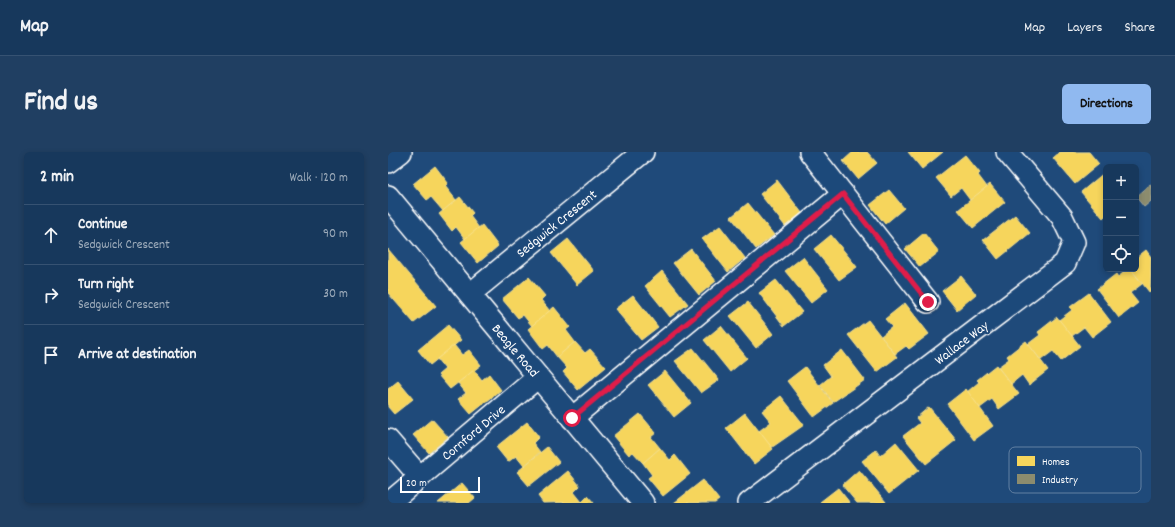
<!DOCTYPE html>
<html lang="en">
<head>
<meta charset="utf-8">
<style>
  body { margin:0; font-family:Dekko,sans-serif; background:#203f62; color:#f1f3f6 }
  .controls { position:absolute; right:12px; top:12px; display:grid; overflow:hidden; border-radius:6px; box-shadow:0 2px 6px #0003 }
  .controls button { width:36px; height:36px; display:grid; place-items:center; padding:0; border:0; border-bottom:1px solid #365272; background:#17385c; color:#f1f3f6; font:20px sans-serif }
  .scale { position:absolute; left:12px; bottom:10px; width:80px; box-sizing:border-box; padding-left:4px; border:2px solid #fff; border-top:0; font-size:11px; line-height:14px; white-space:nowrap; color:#fff; -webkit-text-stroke:3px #1f4a7a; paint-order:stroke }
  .stop { position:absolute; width:12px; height:12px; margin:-9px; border:3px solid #e11d48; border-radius:50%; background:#fff }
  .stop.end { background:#e11d48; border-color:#fff; box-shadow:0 1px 4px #0008 }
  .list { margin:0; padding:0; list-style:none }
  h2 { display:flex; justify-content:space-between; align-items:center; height:52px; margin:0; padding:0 16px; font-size:17px }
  h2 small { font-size:13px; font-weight:400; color:#9eacbb }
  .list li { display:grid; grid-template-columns:26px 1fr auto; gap:12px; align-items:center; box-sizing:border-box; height:60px; padding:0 16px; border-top:1px solid #365272 }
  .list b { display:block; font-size:15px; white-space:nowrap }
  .list p { margin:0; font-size:13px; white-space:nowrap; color:#9eacbb }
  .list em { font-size:13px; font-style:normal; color:#9eacbb }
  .icon { flex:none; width:22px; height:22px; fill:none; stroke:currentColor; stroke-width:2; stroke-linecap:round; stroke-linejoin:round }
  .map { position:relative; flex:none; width:763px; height:351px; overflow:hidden; border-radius:6px }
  header { display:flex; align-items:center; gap:24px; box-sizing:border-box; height:56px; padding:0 20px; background:#17385c; border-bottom:1px solid #365272 }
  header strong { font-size:19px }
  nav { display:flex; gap:22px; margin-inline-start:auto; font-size:14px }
  .intro { display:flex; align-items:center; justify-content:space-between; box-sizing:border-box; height:96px; padding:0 24px }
  h1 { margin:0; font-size:28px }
  .button { padding:10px 18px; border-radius:6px; background:#90b9f0; color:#111; font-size:14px; font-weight:700 }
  main { display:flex; gap:24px; padding:0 24px }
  aside { flex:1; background:#17385c; border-radius:6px; box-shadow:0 2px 6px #0003 }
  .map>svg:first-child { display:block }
</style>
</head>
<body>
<header>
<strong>Map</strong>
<nav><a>Map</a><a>Layers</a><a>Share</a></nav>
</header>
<div class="intro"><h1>Find us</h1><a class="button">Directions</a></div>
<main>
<aside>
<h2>2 min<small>Walk · 120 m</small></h2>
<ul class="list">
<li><svg class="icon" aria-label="ahead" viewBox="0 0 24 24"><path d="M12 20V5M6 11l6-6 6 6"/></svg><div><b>Continue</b><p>Sedgwick Crescent</p></div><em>90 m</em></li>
<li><svg class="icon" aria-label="right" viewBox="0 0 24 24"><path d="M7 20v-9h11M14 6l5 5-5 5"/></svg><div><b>Turn right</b><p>Sedgwick Crescent</p></div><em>30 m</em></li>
<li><svg class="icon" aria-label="arrive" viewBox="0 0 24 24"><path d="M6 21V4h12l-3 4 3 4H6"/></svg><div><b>Arrive at destination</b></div></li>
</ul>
</aside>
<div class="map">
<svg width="763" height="351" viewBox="0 0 763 351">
  <rect width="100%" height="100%" fill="#1f4a7a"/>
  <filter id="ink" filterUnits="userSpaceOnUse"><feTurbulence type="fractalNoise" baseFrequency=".025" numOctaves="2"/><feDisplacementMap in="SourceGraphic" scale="8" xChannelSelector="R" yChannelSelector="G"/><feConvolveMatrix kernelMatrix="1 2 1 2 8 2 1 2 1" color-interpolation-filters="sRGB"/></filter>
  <g filter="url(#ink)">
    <!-- homes -->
    <g fill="#f6d55c" stroke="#f9e28d">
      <polygon points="465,0 479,0 489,11 470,27 455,9"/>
      <polygon points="520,0 555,0 534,17"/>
      <polygon points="672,0 701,0 711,12 687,32 665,6"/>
      <polygon points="577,3 592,21 590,23 599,35 582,48 573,36 563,44 548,26"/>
      <polygon points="47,14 60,31 57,34 68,48 55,59 43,45 39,48 25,32"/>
      <polygon points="717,20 718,63 715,66 693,40"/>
      <polygon points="389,28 414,61 397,74 372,42"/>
      <polygon points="602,32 617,50 585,76 570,58"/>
      <polygon points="501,38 516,56 497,72 482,53"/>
      <polygon points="72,45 85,61 82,64 91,76 77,87 68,75 64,79 51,62"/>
      <polygon points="360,51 386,83 368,97 343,65"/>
      <polygon points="627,63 642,81 610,107 595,88"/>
      <polygon points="94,73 110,94 90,111 73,90"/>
      <polygon points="332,74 357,106 340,120 314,87"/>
      <polygon points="536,81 551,100 532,115 517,97"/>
      <polygon points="443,83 469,115 451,128 426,97"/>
      <polygon points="180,87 206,119 189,133 163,101"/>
      <polygon points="0,97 48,154 26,171 0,141"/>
      <polygon points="303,97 328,129 311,143 285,111"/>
      <polygon points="758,98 763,105 762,141 743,117 748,117 748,106"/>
      <polygon points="415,105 440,137 423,151 397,119"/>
      <polygon points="740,117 743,117 754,132 742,141 750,151 731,166 709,137 728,122 730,125"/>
      <polygon points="274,119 300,152 282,165 257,134"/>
      <polygon points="573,124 588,142 569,158 554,139"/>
      <polygon points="141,125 157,144 153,148 162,159 144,174 135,163 130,166 114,147"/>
      <polygon points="388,128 414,160 396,174 371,141"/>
      <polygon points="701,141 723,170 704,185 696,175 684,184 671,168 684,158 682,155"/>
      <polygon points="245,143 270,175 253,188 227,157"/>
      <polygon points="360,150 385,182 368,196 342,164"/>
      <polygon points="517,151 541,182 521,197 518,194 507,202 493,184 504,175 497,167"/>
      <polygon points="166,155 182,175 178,178 187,190 169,205 160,193 155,197 140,177"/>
      <polygon points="669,165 692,194 673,209 665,199 653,208 640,192 652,183 650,180"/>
      <polygon points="480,168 509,205 489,220 460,183"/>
      <polygon points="60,173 73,188 42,213 30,198"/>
      <polygon points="333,174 359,206 342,220 316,188"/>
      <polygon points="638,189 660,218 641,233 634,223 623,232 610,215 621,207 619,204"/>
      <polygon points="187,190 197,201 202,197 218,215 190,238 175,220 179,216 169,205"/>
      <polygon points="66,193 74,203 81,198 93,213 62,237 50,223 57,217 49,207"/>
      <polygon points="305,196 331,228 313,241 287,209"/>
      <polygon points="454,198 477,228 445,250 432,233 443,224 435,213"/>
      <polygon points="608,213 631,242 611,257 604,247 592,256 579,240 591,230 589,228"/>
      <polygon points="417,215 445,251 426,265 399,229"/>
      <polygon points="86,218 94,228 101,222 113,238 83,262 70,247 78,241 70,231"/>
      <polygon points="277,219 303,251 286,265 260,233"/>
      <polygon points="10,229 25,247 6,262 0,255 0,237"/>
      <polygon points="578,237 605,274 586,288 559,252"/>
      <polygon points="393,244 416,273 383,296 371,279 383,270 374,259"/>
      <polygon points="541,255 568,288 538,312 515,284 532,271 528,266"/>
      <polygon points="357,261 385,297 366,312 338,276"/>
      <polygon points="252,262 268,281 263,285 272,296 255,311 245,300 241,303 225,284"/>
      <polygon points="44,267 60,285 41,301 25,283"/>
      <polygon points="139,270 151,285 145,291 152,300 136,314 128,304 120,310 108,295"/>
      <polygon points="508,290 531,318 501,342 474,309 488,298 492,304"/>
      <polygon points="159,295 171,310 141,334 129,320"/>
      <polygon points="272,296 282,308 287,303 302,322 275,344 260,326 264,323 255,311"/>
      <polygon points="471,318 498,350 496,351 469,351 454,333"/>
      <polygon points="180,319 192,334 186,340 194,350 155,351 150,344"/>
      <polygon points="315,328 331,348 327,351 286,351"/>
      <polygon points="74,331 87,346 81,351 50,351"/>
      <polygon points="450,336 462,351 433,351 432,350"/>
      <polygon points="200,344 206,351 192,351 194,350"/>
    </g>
    <!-- industry -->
    <polygon fill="#8c8c6e" stroke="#aeae9a" points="763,32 763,49 756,55 748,45"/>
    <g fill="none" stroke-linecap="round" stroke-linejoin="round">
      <!-- minor casing -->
      <g stroke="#fff" stroke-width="24">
        <g id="minor">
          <polyline points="422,0 540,150"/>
          <polyline points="0,10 13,0"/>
          <polyline points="0,44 255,351"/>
          <polyline points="82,142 255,0"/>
          <polyline points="184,266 455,42"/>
          <polyline points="0,288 32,325"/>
          <polyline points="1,351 150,225"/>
          <polyline points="361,351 677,111 686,90 674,65 619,0"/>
        </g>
      </g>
      <!-- minor -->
      <use href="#minor" stroke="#1f4a7a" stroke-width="21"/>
    </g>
  </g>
  <g fill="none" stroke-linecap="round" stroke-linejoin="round" filter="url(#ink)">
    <!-- route -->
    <polyline stroke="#e11d48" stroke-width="5" points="184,266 455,42 540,150"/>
  </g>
  <g text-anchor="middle" stroke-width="4" stroke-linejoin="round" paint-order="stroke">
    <!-- street labels -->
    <g font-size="14" fill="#fff" stroke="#1f4a7a">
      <text transform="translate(168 71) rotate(-39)" y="5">Sedgwick Crescent</text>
      <text transform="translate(573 190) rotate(-37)" y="5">Wallace Way</text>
      <text transform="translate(128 198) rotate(50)" y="5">Beagle Road</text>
      <text transform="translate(85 280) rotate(-40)" y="5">Cornford Drive</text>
    </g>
  </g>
  <!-- legend -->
  <rect x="621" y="295" width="132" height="46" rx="6" fill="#1f4a7a" stroke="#6280a2" stroke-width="1"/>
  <rect x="629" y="304" width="18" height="10" fill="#f6d55c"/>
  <rect x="629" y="322" width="18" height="10" fill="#8c8c6e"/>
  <g font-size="11" fill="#fff">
    <text x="654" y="313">Homes</text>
    <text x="654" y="331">Industry</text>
  </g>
</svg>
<div class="controls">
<button>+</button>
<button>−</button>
<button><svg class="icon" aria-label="locate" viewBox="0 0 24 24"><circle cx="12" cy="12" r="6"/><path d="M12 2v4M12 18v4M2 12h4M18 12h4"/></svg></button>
</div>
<div class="scale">20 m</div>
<div class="stop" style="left:184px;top:266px"></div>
<div class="stop end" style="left:540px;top:150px"></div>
</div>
</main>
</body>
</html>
